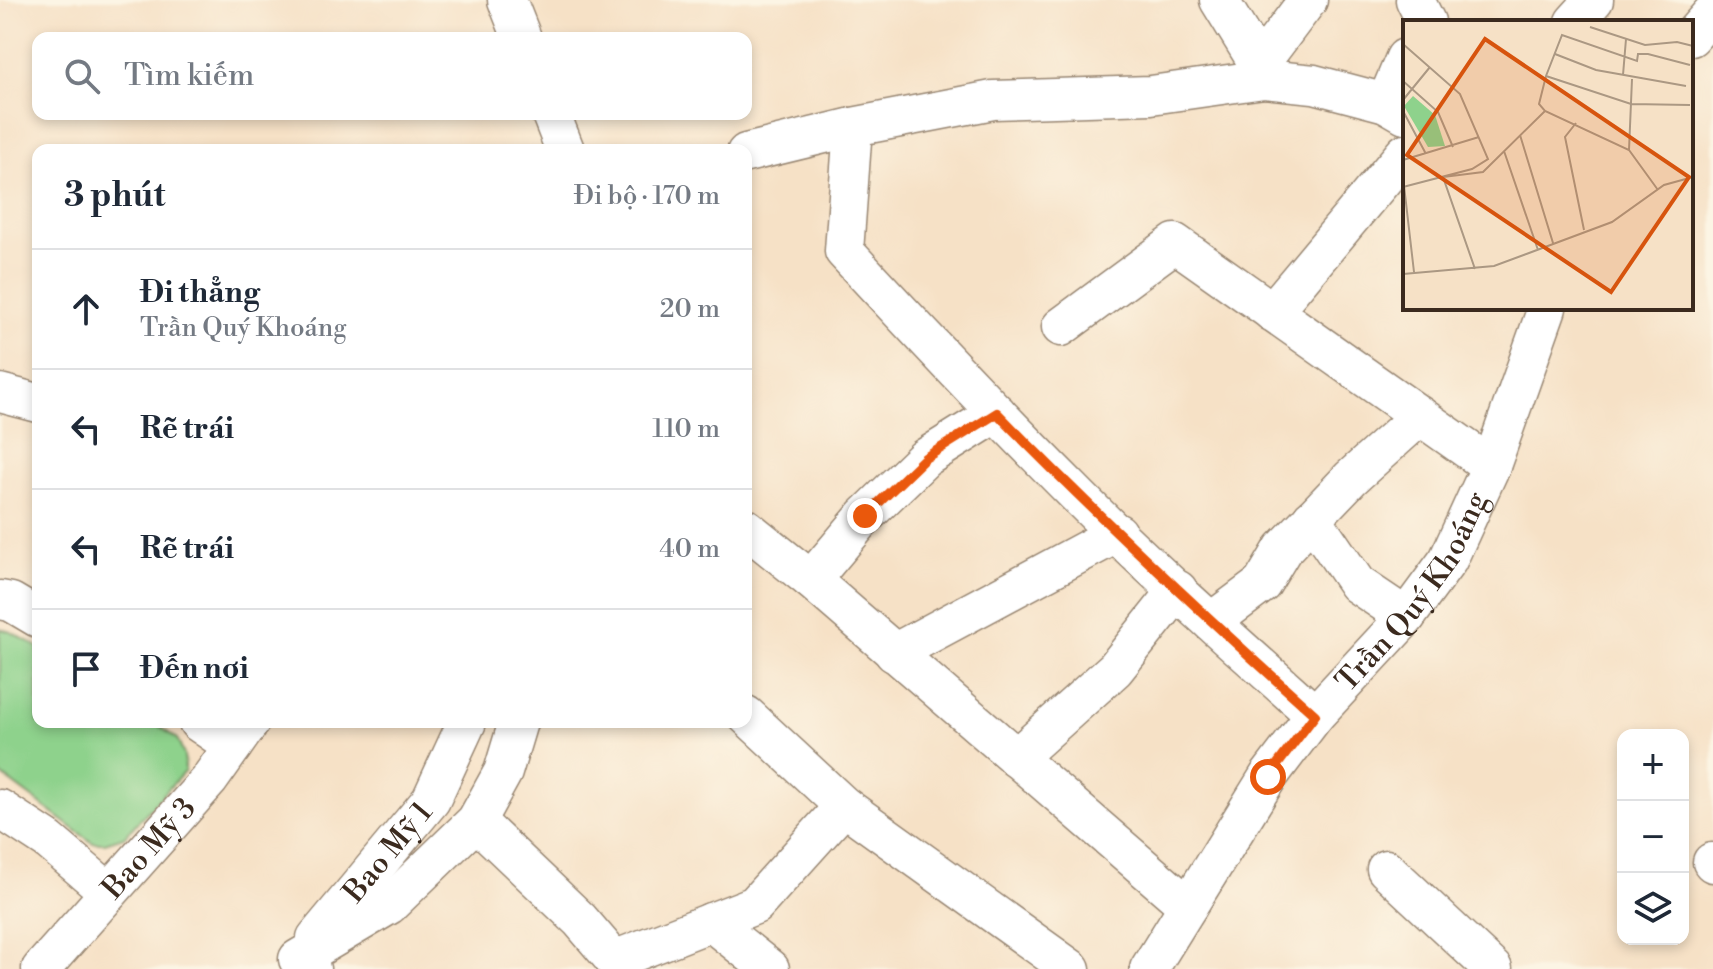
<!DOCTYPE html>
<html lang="vi">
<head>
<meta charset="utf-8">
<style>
  body { margin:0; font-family:"Libre Bodoni",serif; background:#f6f6f7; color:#1f2937 }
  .controls { position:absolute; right:24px; bottom:24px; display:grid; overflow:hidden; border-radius:16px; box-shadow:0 4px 12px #0003 }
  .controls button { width:72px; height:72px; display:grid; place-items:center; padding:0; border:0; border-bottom:2px solid #e0e1e3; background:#fff; color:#1f2937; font:40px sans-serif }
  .stop { position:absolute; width:24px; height:24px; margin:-18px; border:6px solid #ea580c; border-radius:50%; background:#fff }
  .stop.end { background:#ea580c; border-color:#fff; box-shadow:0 2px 8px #0008 }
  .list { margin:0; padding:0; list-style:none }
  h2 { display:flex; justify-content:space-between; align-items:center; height:104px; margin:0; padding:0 32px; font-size:34px }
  h2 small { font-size:26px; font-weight:400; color:#747a83 }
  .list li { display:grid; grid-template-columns:52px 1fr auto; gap:24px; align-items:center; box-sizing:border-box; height:120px; padding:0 32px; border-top:2px solid #e0e1e3 }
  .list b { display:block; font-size:30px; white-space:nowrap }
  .list p { margin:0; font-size:26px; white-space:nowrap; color:#747a83 }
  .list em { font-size:26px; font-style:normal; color:#747a83 }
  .icon { flex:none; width:44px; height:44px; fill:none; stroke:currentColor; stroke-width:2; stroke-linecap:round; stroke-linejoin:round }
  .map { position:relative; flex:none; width:1713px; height:969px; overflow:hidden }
  .search { position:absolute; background:#fff; box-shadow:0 4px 12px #0003; left:32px; top:32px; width:720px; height:88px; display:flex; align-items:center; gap:20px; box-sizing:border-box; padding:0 28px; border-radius:16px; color:#747a83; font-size:30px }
  .panel { position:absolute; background:#fff; box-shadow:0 4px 12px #0003; left:32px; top:144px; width:720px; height:584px; border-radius:16px }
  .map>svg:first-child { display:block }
</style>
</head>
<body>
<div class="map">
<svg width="1713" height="969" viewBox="0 0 1713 969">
  <rect width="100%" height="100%" fill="#fcf5e5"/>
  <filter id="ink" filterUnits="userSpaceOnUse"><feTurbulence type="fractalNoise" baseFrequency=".0125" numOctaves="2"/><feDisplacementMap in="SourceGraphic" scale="16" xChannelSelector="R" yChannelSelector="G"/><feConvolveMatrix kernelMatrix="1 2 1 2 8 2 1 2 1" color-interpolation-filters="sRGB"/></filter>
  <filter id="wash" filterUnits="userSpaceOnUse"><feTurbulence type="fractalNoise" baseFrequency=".006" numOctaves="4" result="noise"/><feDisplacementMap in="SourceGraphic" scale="32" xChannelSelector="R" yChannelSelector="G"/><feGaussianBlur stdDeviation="1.8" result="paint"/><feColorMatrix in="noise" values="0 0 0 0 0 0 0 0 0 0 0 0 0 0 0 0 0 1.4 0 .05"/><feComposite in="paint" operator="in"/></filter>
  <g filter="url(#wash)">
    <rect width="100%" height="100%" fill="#f6e1c6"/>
    <!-- green -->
    <polygon fill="#8ed28c" stroke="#647e55" stroke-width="2" points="0,629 11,632 38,647 38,722 153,722 177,739 184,755 185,771 124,837 105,843 93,843 0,774"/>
  </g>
  <g filter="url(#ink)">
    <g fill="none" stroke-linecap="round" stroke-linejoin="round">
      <!-- minor casing -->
      <g stroke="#988672" stroke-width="41">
        <g id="minor">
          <polyline points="507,0 522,38"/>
          <polyline points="1219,0 1259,65 1264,79"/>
          <polyline points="1415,0 1426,22"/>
          <polyline points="1574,22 1594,0"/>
          <polyline points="1691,37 1713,12"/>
          <polyline points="1259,65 1308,0"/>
          <polyline points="1386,103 1405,58"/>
          <polyline points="551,114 565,150"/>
          <path d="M853 127 844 251C918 331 993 411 1070 488 1148 567 1232 641 1315 715"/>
          <polyline points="746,153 853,127 993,100 1151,95 1264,79 1314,84 1386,103 1405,114"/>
          <polyline points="1272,312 1405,153"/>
          <polyline points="1061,327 1175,243 1491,466"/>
          <polyline points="0,393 38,403"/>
          <polyline points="1312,518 1357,584 1406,617"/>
          <polyline points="746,528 811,580 1188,906"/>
          <polyline points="811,580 865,516 925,458 997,413"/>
          <polyline points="0,600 11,602 38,618"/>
          <polyline points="1211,622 1262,584 1283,549 1351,478 1420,416"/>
          <polyline points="894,653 1118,533"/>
          <polyline points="746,715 844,806 1071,969"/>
          <polyline points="198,722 233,746"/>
          <polyline points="1016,758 1115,669 1178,590"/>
          <polyline points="0,809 49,841 109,892"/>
          <polyline points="476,821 580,920 622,969"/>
          <polyline points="1712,862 1713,863"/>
          <polyline points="1386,869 1493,969"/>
          <polyline points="711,922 770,969"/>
          <path id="s1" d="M316 938 431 800 467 722"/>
          <polyline points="614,960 755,905 844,806"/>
          <path id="s2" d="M41 969 209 780 250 722"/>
          <polyline points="311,969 298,959 389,905 476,821 503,772 518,722"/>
          <path id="s3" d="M1149 969 1268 777 1315 715 1406 617 1448 560 1491 466 1547 308"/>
        </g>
      </g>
      <!-- minor -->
      <use href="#minor" stroke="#fff" stroke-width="38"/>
    </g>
  </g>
  <g fill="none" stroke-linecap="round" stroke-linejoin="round" filter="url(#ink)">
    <!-- route -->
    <path stroke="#ea580c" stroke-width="10" d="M865 516 925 458 997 413C1099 518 1206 617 1315 715L1268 777"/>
  </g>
  <g text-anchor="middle" stroke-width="8" stroke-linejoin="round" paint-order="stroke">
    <!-- street labels -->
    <g font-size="30" fill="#3b2a1e" stroke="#fcf5e5">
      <text dy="10" stroke="none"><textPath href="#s3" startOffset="462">Trần Quý Khoáng</textPath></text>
      <text dy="10" stroke="none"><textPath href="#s2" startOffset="162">Bao Mỹ 3</textPath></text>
      <text dy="10" stroke="none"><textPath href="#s1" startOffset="112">Bao Mỹ 1</textPath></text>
    </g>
  </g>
  <!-- overview -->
  <g transform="translate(1403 20)">
    <rect width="290" height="290" fill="#f6e1c6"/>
    <path d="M10 76 32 95 42 126 25 127 1 86Z" fill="#8ed28c"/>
    <path fill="none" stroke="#ab9883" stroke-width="2" d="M187 7 242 25 274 22 290 26M0 24 57 74 85 139 69 149 0 167M152 34 193 50 283 66M220 55 223 19M143 56 228 84 287 85M290 60V96M0 61 35 92 50 127M0 80 27 47M0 91 23 134M173 103 162 117 181 210M117 115 150 223M226 130 229 59M101 131 135 230M0 140 76 117M0 157 11 252M255 170 226 130 142 91 136 84 143 56 159 15 234 41 235 34H245L287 45M72 249 40 157 80 152 142 91M0 254 91 246 209 202 261 165 290 157"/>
    <path fill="#d7540e" fill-opacity="0.15" stroke="#d7540e" stroke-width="4" d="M82 19 286 157 208 272 4 135Z"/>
    <rect width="290" height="290" fill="none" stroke="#3b2a1e" stroke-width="4"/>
  </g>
</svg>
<div class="controls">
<button>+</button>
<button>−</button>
<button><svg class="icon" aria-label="layers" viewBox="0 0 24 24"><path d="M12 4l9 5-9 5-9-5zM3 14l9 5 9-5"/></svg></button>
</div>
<div class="stop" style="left:1268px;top:777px"></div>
<div class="stop end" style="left:865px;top:516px"></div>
<div class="search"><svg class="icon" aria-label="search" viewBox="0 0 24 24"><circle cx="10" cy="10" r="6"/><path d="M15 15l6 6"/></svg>Tìm kiếm</div>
<section class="panel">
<h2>3 phút<small>Đi bộ · 170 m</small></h2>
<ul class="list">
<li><svg class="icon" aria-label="ahead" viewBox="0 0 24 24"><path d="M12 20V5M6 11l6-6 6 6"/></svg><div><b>Đi thẳng</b><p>Trần Quý Khoáng</p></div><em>20 m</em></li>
<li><svg class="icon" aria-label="left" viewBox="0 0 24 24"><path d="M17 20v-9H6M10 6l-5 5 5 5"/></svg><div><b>Rẽ trái</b></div><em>110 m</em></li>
<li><svg class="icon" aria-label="left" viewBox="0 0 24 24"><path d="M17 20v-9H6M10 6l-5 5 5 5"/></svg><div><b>Rẽ trái</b></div><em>40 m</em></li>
<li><svg class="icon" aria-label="arrive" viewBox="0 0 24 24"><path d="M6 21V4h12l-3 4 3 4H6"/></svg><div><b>Đến nơi</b></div></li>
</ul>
</section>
</div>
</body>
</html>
